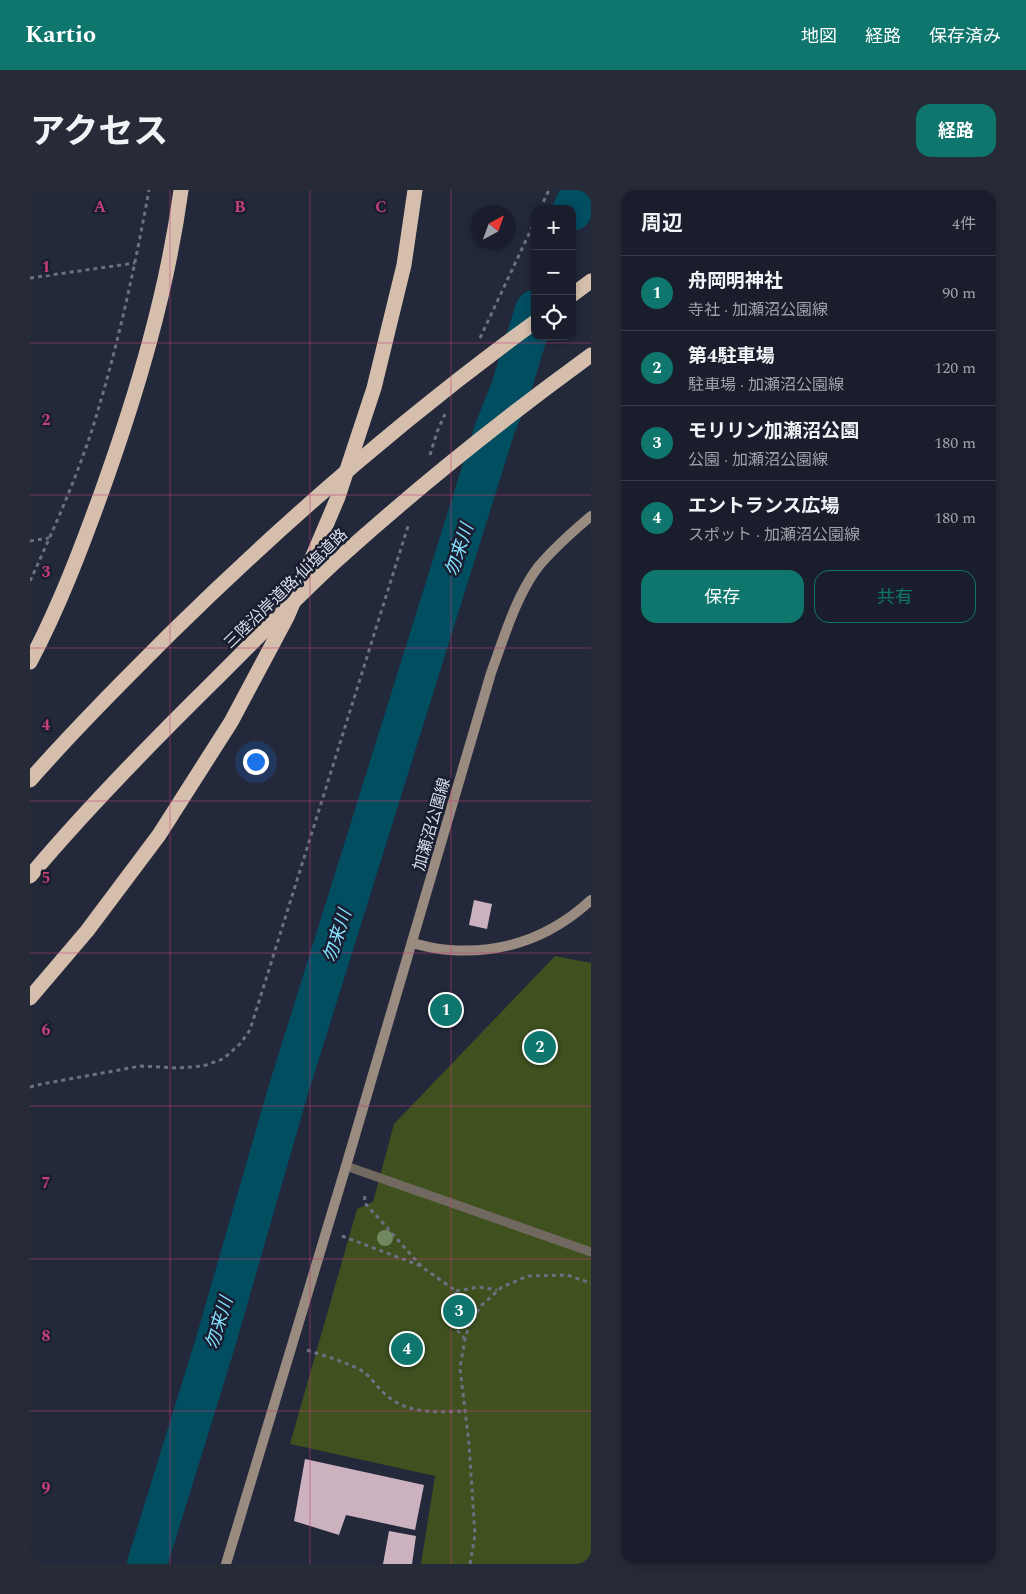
<!DOCTYPE html>
<html lang="ja">
<head>
<meta charset="utf-8">
<style>
  body { margin:0; font-family:Spectral,"Noto Sans JP",serif; background:#272b38; color:#f1f3f6 }
  .controls { position:absolute; right:15px; top:15px; display:grid; overflow:hidden; border-radius:10px; box-shadow:0 2px 8px #0003 }
  .controls button { width:45px; height:45px; display:grid; place-items:center; padding:0; border:0; border-bottom:1px solid #383c48; background:#1a1e2c; color:#f1f3f6; font:25px sans-serif }
  .compass { position:absolute; left:441px; top:15px; width:45px; height:45px; border-radius:50%; background:#1a1e2c; box-shadow:0 2px 8px #0003; rotate:41deg }
  .you { position:absolute; left:225px; top:571px; width:18px; height:18px; margin:-12px; border:4px solid #fff; border-radius:50%; background:#1a73e8; box-shadow:0 0 0 8px #1a73e833 }
  .badge { display:grid; place-items:center; width:32px; height:32px; border-radius:50%; background:#0f766e; color:#fff; font-size:16px; font-weight:700 }
  .pin { position:absolute; translate:-50% -50%; border:2px solid #fff; box-shadow:0 1px 5px #0006 }
  .list { margin:0; padding:0; list-style:none }
  h2 { display:flex; justify-content:space-between; align-items:center; height:65px; margin:0; padding:0 20px; font-size:21px }
  h2 small { font-size:16px; font-weight:400; color:#9fa2a9 }
  .list li { display:grid; grid-template-columns:32px 1fr auto; gap:15px; align-items:center; box-sizing:border-box; height:75px; padding:0 20px; border-top:1px solid #383c48 }
  .list b { display:block; font-size:19px; white-space:nowrap }
  .list p { margin:0; font-size:16px; white-space:nowrap; color:#9fa2a9 }
  .list em { font-size:16px; font-style:normal; color:#9fa2a9 }
  .actions { display:flex; gap:10px; padding:15px 20px }
  .actions a { flex:1; padding:11px 0; border:1px solid #0f766e; border-radius:15px; text-align:center; font-size:18px; color:#0f766e }
  .actions .main { background:#0f766e; color:#fff }
  .icon { flex:none; width:28px; height:28px; fill:none; stroke:currentColor; stroke-width:2; stroke-linecap:round; stroke-linejoin:round }
  .map { position:relative; flex:none; width:561px; height:1374px; overflow:hidden; border-radius:15px }
  header { display:flex; align-items:center; gap:30px; box-sizing:border-box; height:70px; padding:0 25px; background:#0f766e; color:#fff }
  header strong { font-size:24px }
  nav { display:flex; gap:28px; margin-inline-start:auto; font-size:18px }
  .intro { display:flex; align-items:center; justify-content:space-between; box-sizing:border-box; height:120px; padding:0 30px }
  h1 { margin:0; font-size:35px }
  .button { padding:12px 22px; border-radius:15px; background:#0f766e; color:#fff; font-size:18px; font-weight:700 }
  main { display:flex; gap:30px; padding:0 30px }
  aside { flex:1; background:#1a1e2c; border-radius:15px; box-shadow:0 2px 8px #0003 }
  .map>svg:first-child { display:block }
</style>
</head>
<body>
<header>
<strong>Kartio</strong>
<nav><a>地図</a><a>経路</a><a>保存済み</a></nav>
</header>
<div class="intro"><h1>アクセス</h1><a class="button">経路</a></div>
<main>
<div class="map">
<svg width="561" height="1374" viewBox="0 0 561 1374">
  <rect width="100%" height="100%" fill="#23283b"/>
  <!-- green -->
  <polygon fill="#3e511f" points="525,766 561,773 561,1374 391,1374 405,1286 260,1254 327,1019 343,1012 364,934"/>
  <g fill="none" stroke-linecap="round" stroke-linejoin="round">
    <!-- river -->
    <g stroke="#024e61" stroke-width="40">
      <polyline points="542,21 552,0"/>
      <polyline points="117,1374 185,1154 258,901 465,238 481,198 505,120"/>
    </g>
  </g>
  <!-- building -->
  <g fill="#ccb1bf">
    <polygon points="444,710 462,714 457,739 439,735"/>
    <polygon points="275,1269 394,1295 385,1340 316,1325 309,1345 264,1331"/>
    <polygon points="359,1341 386,1346 382,1374 353,1374"/>
  </g>
  <g fill="none" stroke-linecap="round" stroke-linejoin="round">
    <!-- path -->
    <g stroke="#6c7181" stroke-width="3" stroke-dasharray="4 4" stroke-linecap="butt">
      <polyline points="510,19 519,0"/>
      <polyline points="0,88 105,73"/>
      <polyline points="450,148 505,31"/>
      <polyline points="400,265 407,242 415,224"/>
      <polyline points="0,351 19,348"/>
      <path d="M0 391C22 343 44 294 61 243 86 164 104 82 119 0"/>
      <polyline points="0,897 12,894 111,876 148,878 173,876 193,869 210,854 220,840 379,333"/>
      <polyline points="335,1006 334,1012 392,1077 426,1101 422,1119 423,1135 434,1148"/>
      <polyline points="312,1046 391,1076"/>
      <polyline points="426,1101 449,1097 467,1100"/>
      <path d="M277 1160C294 1166 313 1171 329 1179 340 1185 345 1195 354 1203 377 1225 405 1222 435 1221"/>
      <polyline points="440,1374 445,1345 439,1254 430,1178 435,1149 440,1133 452,1115 472,1097 498,1086 537,1085 561,1093"/>
    </g>
    <!-- lane -->
    <polyline stroke="#716860" stroke-width="9" points="316,976 561,1062"/>
    <!-- secondary -->
    <g stroke="#998b7f" stroke-width="10">
      <path d="M382 753C394 756 407 760 420 760 474 764 521 747 561 710"/>
      <path d="M196 1374 316 976 461 483C474 448 485 408 508 377 524 358 542 342 561 326"/>
    </g>
    <!-- highway -->
    <g stroke="#d5bfac" stroke-width="15">
      <polyline points="542,105 561,91"/>
      <path d="M0 472C29 417 51 359 72 301 107 203 137 103 151 0"/>
      <path d="M0 590C45 539 93 491 141 443 255 331 376 226 505 132"/>
      <path d="M0 686C58 617 121 553 185 490 225 450 265 409 306 371 387 298 473 229 561 165"/>
      <polyline points="0,808 57,741 129,645 201,532 257,427 308,307 344,198 374,75 385,0"/>
    </g>
  </g>
  <!-- trees -->
  <circle fill="#718760" cx="355" cy="1048" r="8"/>
  <!-- grid -->
  <path fill="none" stroke="#c74078" stroke-width="1" stroke-opacity="0.55" d="M140 0V1374M280 0V1374M421 0V1374M0 153H561M0 305H561M0 458H561M0 611H561M0 763H561M0 916H561M0 1069H561M0 1221H561"/>
  <g text-anchor="middle" stroke-width="5" stroke-linejoin="round" paint-order="stroke">
    <!-- street labels -->
    <g font-size="16" fill="#dadeea" stroke="#191e30">
      <text transform="translate(255 398) rotate(-44)" y="6">三陸沿岸道路;仙塩道路</text>
      <text transform="translate(401 634) rotate(-74)" y="6">加瀬沼公園線</text>
    </g>
    <!-- water labels -->
    <g font-size="18" font-style="italic" fill="#87e1ff" stroke="#191e30">
      <text transform="translate(429 360) rotate(-72)" y="6">勿来川</text>
      <text transform="translate(307 746) rotate(-72)" y="6">勿来川</text>
      <text transform="translate(189 1133) rotate(-73)" y="6">勿来川</text>
    </g>
  </g>
  <g font-size="16" text-anchor="middle" font-weight="bold" fill="#c74078" stroke="#191e30" stroke-width="5" stroke-linejoin="round" paint-order="stroke">
    <text x="70" y="22">A</text>
    <text x="210" y="22">B</text>
    <text x="351" y="22">C</text>
    <text x="16" y="82">1</text>
    <text x="16" y="235">2</text>
    <text x="16" y="387">3</text>
    <text x="16" y="540">4</text>
    <text x="16" y="693">5</text>
    <text x="16" y="845">6</text>
    <text x="16" y="998">7</text>
    <text x="16" y="1151">8</text>
    <text x="16" y="1303">9</text>
  </g>
</svg>
<div class="controls">
<button>+</button>
<button>−</button>
<button><svg class="icon" aria-label="locate" viewBox="0 0 24 24"><circle cx="12" cy="12" r="6"/><path d="M12 2v4M12 18v4M2 12h4M18 12h4"/></svg></button>
</div>
<svg class="compass" viewBox="-18 -18 36 36"><path d="M0-13l5 13h-10z" fill="#e53935"/><path d="M0 13l5-13h-10z" fill="#9fa2a9"/></svg>
<div class="you"></div>
<div class="pin badge" style="left:416px;top:820px">1</div>
<div class="pin badge" style="left:510px;top:857px">2</div>
<div class="pin badge" style="left:429px;top:1121px">3</div>
<div class="pin badge" style="left:377px;top:1159px">4</div>
</div>
<aside>
<h2>周辺<small>4件</small></h2>
<ul class="list">
<li><span class="badge">1</span><div><b>舟岡明神社</b><p>寺社 · 加瀬沼公園線</p></div><em>90 m</em></li>
<li><span class="badge">2</span><div><b>第4駐車場</b><p>駐車場 · 加瀬沼公園線</p></div><em>120 m</em></li>
<li><span class="badge">3</span><div><b>モリリン加瀬沼公園</b><p>公園 · 加瀬沼公園線</p></div><em>180 m</em></li>
<li><span class="badge">4</span><div><b>エントランス広場</b><p>スポット · 加瀬沼公園線</p></div><em>180 m</em></li>
</ul>
<div class="actions"><a class="main">保存</a><a>共有</a></div>
</aside>
</main>
</body>
</html>
